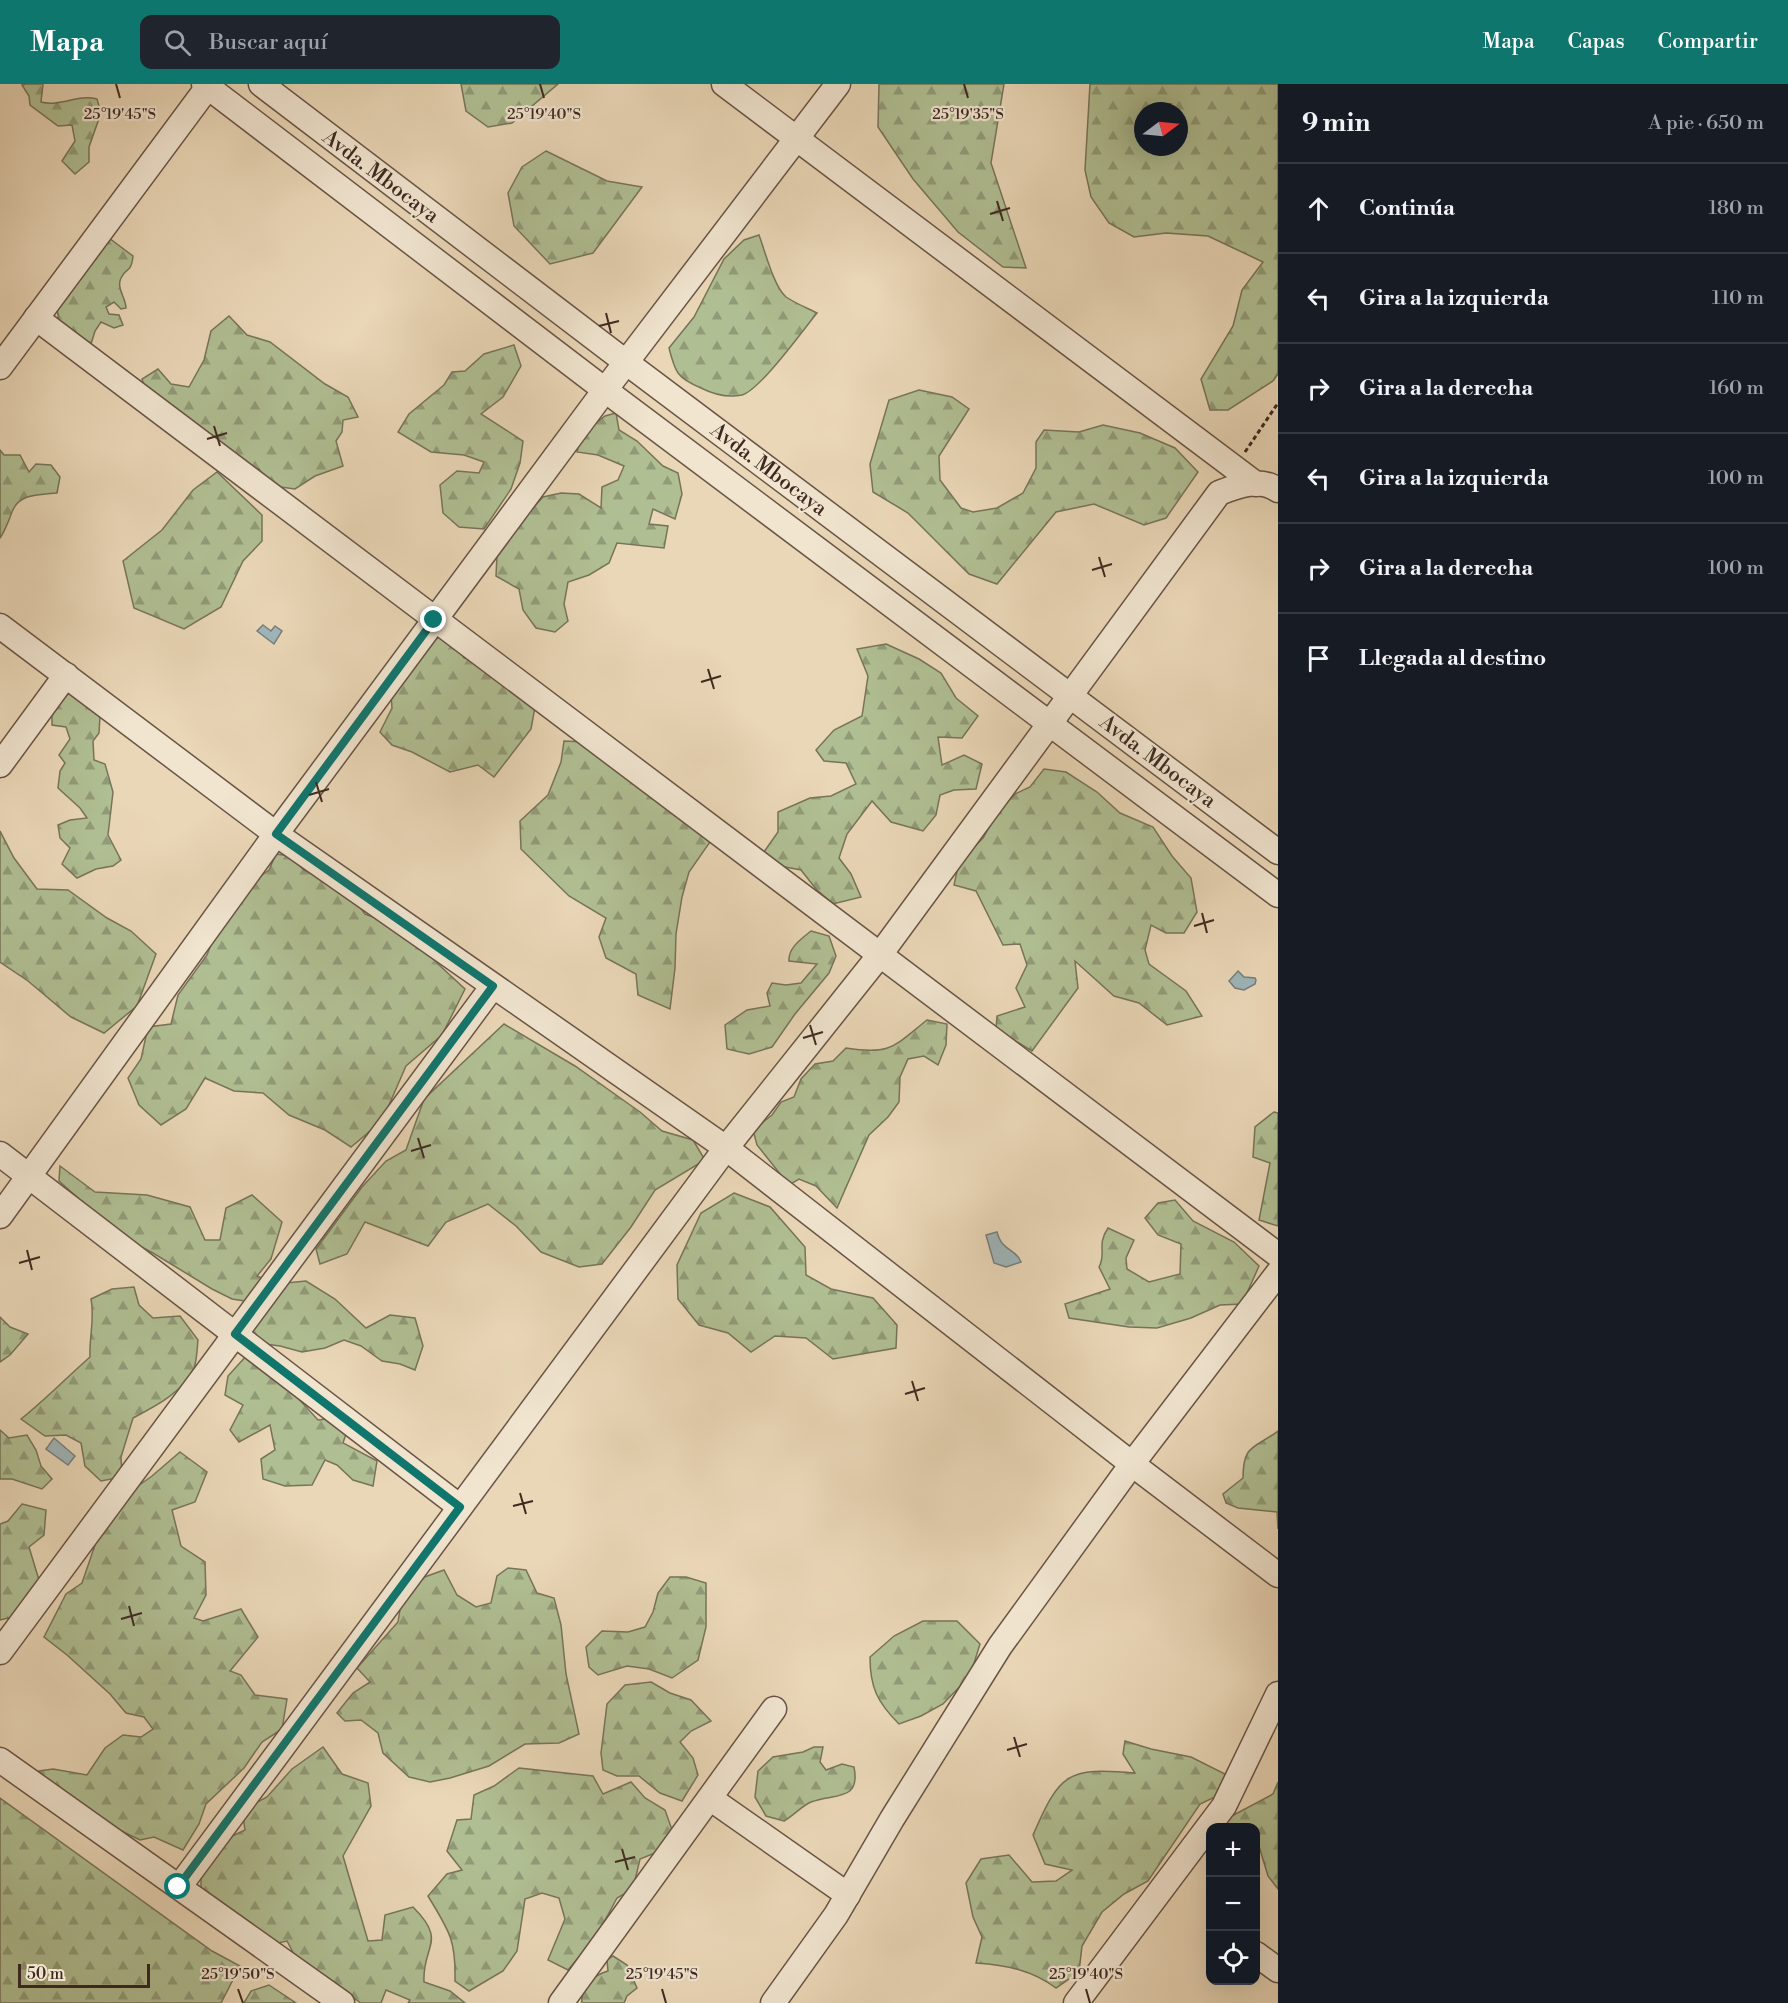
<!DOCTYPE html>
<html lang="es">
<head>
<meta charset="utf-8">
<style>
  body { margin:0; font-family:"Libre Bodoni",serif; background:#20242c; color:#f1f3f6 }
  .controls { position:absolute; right:18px; bottom:18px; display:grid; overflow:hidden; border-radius:12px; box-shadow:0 6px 24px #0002 }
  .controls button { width:54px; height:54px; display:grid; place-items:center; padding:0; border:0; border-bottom:2px solid #363941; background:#171b24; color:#f1f3f6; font:30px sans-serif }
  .compass { position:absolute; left:1134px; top:18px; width:54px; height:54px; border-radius:50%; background:#171b24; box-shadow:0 6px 24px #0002; rotate:74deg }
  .scale { position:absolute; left:18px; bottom:15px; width:132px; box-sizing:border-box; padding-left:6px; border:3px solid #3e2921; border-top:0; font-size:16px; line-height:21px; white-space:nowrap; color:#3e2921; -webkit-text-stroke:4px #f1e5d0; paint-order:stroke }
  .stop { position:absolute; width:18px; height:18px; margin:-14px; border:4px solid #0f766e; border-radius:50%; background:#fff }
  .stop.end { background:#0f766e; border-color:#fff; box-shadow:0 2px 6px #0008 }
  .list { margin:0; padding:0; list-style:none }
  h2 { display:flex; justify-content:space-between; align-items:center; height:78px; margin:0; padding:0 24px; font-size:26px }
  h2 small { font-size:20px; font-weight:400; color:#9ea1a6 }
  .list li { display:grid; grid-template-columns:39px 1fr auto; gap:18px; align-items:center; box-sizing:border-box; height:90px; padding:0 24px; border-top:2px solid #363941 }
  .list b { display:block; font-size:22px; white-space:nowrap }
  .list em { font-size:20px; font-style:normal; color:#9ea1a6 }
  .icon { flex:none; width:33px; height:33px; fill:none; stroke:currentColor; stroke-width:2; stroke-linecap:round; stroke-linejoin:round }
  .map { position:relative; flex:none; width:1278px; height:1919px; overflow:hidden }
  header { display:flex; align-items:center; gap:36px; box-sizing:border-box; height:84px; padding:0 30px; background:#0f766e; color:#fff }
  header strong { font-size:28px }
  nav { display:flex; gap:33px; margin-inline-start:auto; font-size:21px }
  .search { width:420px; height:54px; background:#20242c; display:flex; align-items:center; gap:15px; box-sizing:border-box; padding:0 21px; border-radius:12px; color:#9ea1a6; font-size:22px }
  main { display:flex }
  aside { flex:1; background:#171b24 }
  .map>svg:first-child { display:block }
</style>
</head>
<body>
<header>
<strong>Mapa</strong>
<div class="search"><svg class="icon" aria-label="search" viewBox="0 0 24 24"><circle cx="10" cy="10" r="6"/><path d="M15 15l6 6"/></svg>Buscar aquí</div>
<nav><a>Mapa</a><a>Capas</a><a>Compartir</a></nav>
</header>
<main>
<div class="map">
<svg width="1278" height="1919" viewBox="0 0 1278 1919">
  <defs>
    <pattern id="forest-firs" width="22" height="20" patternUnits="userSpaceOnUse" patternTransform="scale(1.5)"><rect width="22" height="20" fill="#b0bf93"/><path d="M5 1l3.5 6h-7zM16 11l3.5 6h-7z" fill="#919b78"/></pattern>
  </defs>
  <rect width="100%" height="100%" fill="#ead7b7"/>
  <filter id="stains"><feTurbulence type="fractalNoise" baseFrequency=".00333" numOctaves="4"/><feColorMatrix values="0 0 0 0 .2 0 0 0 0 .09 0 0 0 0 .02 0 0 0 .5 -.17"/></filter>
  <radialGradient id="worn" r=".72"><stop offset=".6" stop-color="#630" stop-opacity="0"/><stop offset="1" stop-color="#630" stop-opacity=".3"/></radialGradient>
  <!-- forest -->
  <g fill="url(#forest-firs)" stroke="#77745a" stroke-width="1.5" fill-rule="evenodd">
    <path d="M26 0H43L41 18C60 23 78 10 97 15L101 29 89 63V78L75 90 62 77 75 57 72 41 58 42 30 21 29 12 22 1Z"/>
    <polygon points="461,0 558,0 512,39 488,43 466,27"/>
    <polygon points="879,0 1004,0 991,79 1026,184 1003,183 958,148 913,95 878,43"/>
    <path d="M1090 0H1278V290L1273 297 1228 326H1210L1201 295 1233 242 1242 206 1263 178 1208 152 1166 149 1134 153 1109 139 1091 113 1085 86ZM1143 27H1179V63H1143Z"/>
    <polygon points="546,67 607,97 642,103 593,169 550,180 514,142 508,109 522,83"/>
    <path d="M759 151C765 167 774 203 786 213 795 219 807 224 817 229 803 246 760 306 742 311 728 314 713 310 701 304 677 294 675 288 669 264L694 233 724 175 744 156Z"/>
    <path d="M109 154 133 172C131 190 126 183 121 194 116 204 126 214 126 224L121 225 114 218 106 223 109 230 119 231 123 241 114 244 101 238 95 247 91 260 85 263 60 250 57 222Z"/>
    <polygon points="229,232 247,251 270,258 325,300 348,313 358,333 343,336 342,348 336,357 343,382 315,392 295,405 273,402 259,385 241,390 146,309 142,295 158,285 171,300 189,303 204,276 211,247"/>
    <polygon points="514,261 521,282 503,313 481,330 523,357 520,379 511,405 484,445 459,443 443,429 440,401 457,387 479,389 484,378 464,371 431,368 398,348 409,330 444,301 452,288 465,287 484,270"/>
    <polygon points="919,306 952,313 969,325 939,372 940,396 961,424 973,428 997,424 1023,409 1036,384 1036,358 1044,346 1079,348 1103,341 1140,349 1175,364 1198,388 1166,434 1144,441 1094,420 1056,428 997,500 969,490 908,429 873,408 870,380 889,316"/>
    <polygon points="616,329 619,346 637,357 663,382 678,389 682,410 675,435 653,425 649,440 668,442 664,464 617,459 609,479 589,491 568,498 564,520 568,537 555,548 536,544 523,526 519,505 496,492 497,470 520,438 543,413 561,409 579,410 601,424 602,403 618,396 624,382 598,371 577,368 582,350 605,332"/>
    <path d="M0 366 4 371H20L29 388 36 380 51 381 60 393 57 409C39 411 19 409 12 428 8 438 6 445 0 454Z"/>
    <polygon points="217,388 262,431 262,457 243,477 221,523 184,545 134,524 123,477 162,446 193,406"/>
    <polygon points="438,553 453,556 464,574 504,590 535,623 531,645 494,693 478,681 450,688 412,668 392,661 380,648 392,624 390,596 424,568"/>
    <polygon points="886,560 919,575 941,589 956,614 978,632 962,654 938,653 942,681 964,671 982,680 976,705 954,706 940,711 936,731 923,747 891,738 872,717 847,750 839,774 851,790 861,813 833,820 816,805 801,786 780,782 764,768 778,748 778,728 810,714 831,712 856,700 846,679 824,677 816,666 834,646 862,632 868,592 857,565"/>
    <polygon points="75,609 89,616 100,632 99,649 93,657 94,676 105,680 113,708 108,751 121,776 113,782 96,785 77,794 62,780 70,764 60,754 58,741 70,736 87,734 80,724 58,704 60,687 65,679 59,671 70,655 66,643 52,641 52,632 57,612"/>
    <polygon points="564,657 585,658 710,758 689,788 682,813 676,850 675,884 670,925 638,911 636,890 606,874 599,853 606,834 569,812 521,765 520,737 548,711 561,678"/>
    <polygon points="1044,685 1066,688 1097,708 1120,729 1153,743 1172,772 1191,794 1197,828 1184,849 1166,849 1151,841 1145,866 1149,880 1186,907 1202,932 1167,941 1139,919 1114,912 1075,877 1078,904 1032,967 996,945 997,932 1025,923 1016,904 1027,881 1020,860 1003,861 976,807 954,801 959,778 983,754 998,728 1015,710 1030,703"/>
    <polygon points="0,747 14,774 37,805 68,806 107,834 131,847 156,870 137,922 104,949 71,933 28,897 0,878"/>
    <polygon points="276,770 290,772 304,786 319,792 355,816 365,830 387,838 429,867 438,880 465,905 442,951 406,982 382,1037 351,1063 325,1046 289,1031 263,1009 234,1007 205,994 186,1025 161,1041 139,1021 128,994 141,975 148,943 171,940 178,911 207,871 219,840 258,794 269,786"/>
    <path d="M811 847 829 852 836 872 829 889 795 930 772 963 749 970 727 965 725 941 747 926 770 922 767 909 772 899 786 901 801 899 817 880 789 877C788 864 801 855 811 847Z"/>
    <path d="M927 936 947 940 946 961 938 981 924 972 908 975 900 993 899 1018 888 1033 869 1051 837 1124 816 1102 799 1095 789 1101 757 1061 753 1046 772 1031 781 1018 794 1013 801 995 815 980 833 977 846 964C891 971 893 963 927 936Z"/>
    <polygon points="504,940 575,982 640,1028 662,1047 693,1056 705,1076 655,1106 631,1143 602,1180 579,1183 541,1168 516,1142 488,1120 446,1138 428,1162 365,1138 347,1170 320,1180 316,1165 362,1103 386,1077 406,1066 424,1015"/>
    <polygon points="1274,1028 1278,1029 1278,1142 1259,1136 1270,1079 1253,1073 1255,1043"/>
    <polygon points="60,1082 95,1108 147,1111 190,1123 205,1156 220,1156 226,1124 252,1111 282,1138 271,1175 257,1192 275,1200 306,1197 335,1215 366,1244 390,1231 415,1234 423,1262 415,1286 400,1280 382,1277 361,1262 344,1256 325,1264 302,1268 280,1262 258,1259 248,1234 257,1219 232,1215 212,1205 153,1169 122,1153 59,1097"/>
    <polygon points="734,1109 770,1123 805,1163 806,1191 831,1205 873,1214 897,1241 896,1264 833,1275 806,1254 775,1252 751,1268 728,1249 699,1241 678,1215 677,1181 701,1129"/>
    <path d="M1175 1116 1193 1137 1234 1158 1259 1182 1242 1220 1220 1221 1191 1234 1157 1244 1129 1243 1069 1234 1065 1220 1110 1205 1099 1183C1107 1168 1096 1162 1108 1144L1134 1156 1126 1174 1127 1185 1149 1198 1180 1190 1181 1160 1158 1151 1145 1134 1158 1119Z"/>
    <path d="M134 1203 139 1221 153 1234 180 1232 198 1256C197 1265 197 1276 194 1284 182 1309 156 1322 133 1334L121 1373 122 1393 101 1397 85 1382 81 1359 66 1351 45 1352 21 1335C46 1315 66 1294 90 1273 89 1253 95 1235 91 1215L112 1205Z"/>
    <polygon points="0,1233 10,1243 28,1250 10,1271 0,1278"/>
    <polygon points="248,1270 265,1278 318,1336 336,1334 347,1347 343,1359 377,1377 373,1402 353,1396 337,1381 325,1376 312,1401 285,1402 263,1395 261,1375 275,1366 270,1341 239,1358 230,1346 243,1321 225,1311 228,1292"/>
    <polygon points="0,1346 9,1354 27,1351 36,1366 41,1382 52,1395 42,1405 12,1395 0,1395"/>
    <path d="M1278 1347V1445L1277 1428 1238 1424 1226 1419 1223 1410 1243 1394C1243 1360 1254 1365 1278 1347Z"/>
    <polygon points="180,1368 207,1388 195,1418 172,1426 181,1462 205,1478 206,1511 194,1534 203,1537 241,1525 258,1553 230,1587 241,1591 255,1611 287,1615 282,1645 262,1658 244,1684 206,1720 199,1740 183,1766 154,1753 140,1756 111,1742 35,1695 39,1687 53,1685 87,1691 105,1664 123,1651 141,1653 153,1645 144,1633 126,1629 110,1610 67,1571 44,1553 66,1510 82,1499 96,1458 124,1412 152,1392"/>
    <polygon points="22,1420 46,1426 44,1451 29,1463 42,1506 29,1529 0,1536 0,1440 8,1437"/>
    <polygon points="508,1484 526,1486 537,1509 554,1514 561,1541 566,1590 579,1650 559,1659 525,1660 489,1682 450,1694 430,1698 409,1693 383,1669 378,1649 361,1636 345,1637 337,1629 353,1609 370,1598 357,1584 398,1538 402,1513 419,1495 444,1486 457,1511 476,1523 491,1519 497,1492"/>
    <polygon points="670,1493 686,1493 706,1499 706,1543 698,1576 672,1594 649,1585 627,1582 598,1591 589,1583 586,1563 602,1547 628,1548 645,1543 653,1528 658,1509"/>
    <path d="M923 1537H957L980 1560 970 1592 943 1620 921 1632 899 1640C877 1618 870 1603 870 1573L894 1552Z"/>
    <polygon points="651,1598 670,1609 691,1616 711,1637 691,1647 680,1658 693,1674 698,1691 682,1717 660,1709 639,1692 617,1692 603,1686 601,1669 607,1620 625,1601"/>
    <path d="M1125 1657 1151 1665 1191 1673 1227 1691 1215 1713 1200 1720 1148 1797 1124 1810 1102 1828 1082 1862 1079 1888 1056 1904C1032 1886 1006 1881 976 1879L982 1853 973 1833 966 1799 981 1775 1009 1771 1032 1798 1056 1797 1072 1786 1045 1780 1033 1751C1060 1689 1067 1683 1135 1689L1123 1670Z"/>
    <path d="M323 1663 342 1690 368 1699 371 1722 343 1772 368 1857 382 1856 385 1831 413 1823C448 1858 422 1861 424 1898L450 1907 465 1919H408L410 1916 386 1906 381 1919H361L296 1874 287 1857 269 1861 201 1805V1789L230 1753 245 1746 243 1732 252 1721 267 1713 292 1685Z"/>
    <path d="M814 1663H823L820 1678 826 1686 842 1680 854 1683C861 1718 834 1709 811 1718 803 1721 793 1732 784 1737L766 1732 755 1713 758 1687 773 1673 803 1668Z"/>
    <path d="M519 1684 593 1692 603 1710 631 1698 645 1714 665 1726 677 1760 640 1775 633 1805 617 1814 596 1853 568 1886 548 1876 565 1835 559 1814 542 1809 525 1815 517 1867 503 1887 469 1907 455 1897C456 1855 449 1847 428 1812L447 1790 462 1786 447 1767 457 1736 471 1735 474 1711 494 1702Z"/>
    <polygon points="1278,1698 1278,1805 1268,1792 1258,1759 1256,1756 1256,1744 1226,1744 1228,1734 1273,1710"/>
    <polygon points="0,1714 212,1867 240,1882 221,1919 0,1919"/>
    <path d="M613 1872 627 1881 637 1904 627 1912 624 1919H582C580 1902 594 1891 608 1887L607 1876Z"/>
    <polygon points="269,1901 296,1919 244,1919 251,1907"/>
  </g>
  <!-- water -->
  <g fill="#9eb6ba" stroke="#787e7d" stroke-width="1.5">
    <polygon points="263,541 271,547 275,542 282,547 274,560 257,547"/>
    <polygon points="1238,887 1244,893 1255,894 1256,896 1255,900 1244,906 1235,904 1229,897"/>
    <path d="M997 1148C1002 1168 1016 1164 1021 1178L1006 1183 994 1179 986 1151Z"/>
    <polygon points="54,1354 75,1372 68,1381 46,1365"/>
  </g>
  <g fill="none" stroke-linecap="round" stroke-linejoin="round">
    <!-- minor casing -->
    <g stroke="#695446" stroke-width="27">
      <g id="minor">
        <polyline points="204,0 605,306 1278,811"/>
        <polyline points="261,0 627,279 1278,768"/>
        <polyline points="724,0 1256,400"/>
        <polyline points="36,234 1278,1171"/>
        <polyline points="0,283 210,0"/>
        <polyline points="0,542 276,750 726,1064 1132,1380 1278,1491"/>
        <polyline points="0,681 66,591"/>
        <polyline points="0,1070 460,1423"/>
        <polyline points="0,1132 276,750 605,306 838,0"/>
        <polyline points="0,1568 493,902"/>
        <polyline points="0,1676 342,1919"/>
        <polyline points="711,1715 848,1811"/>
        <path d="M179 1803 726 1064 879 872 1219 409C1237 402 1260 393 1278 406"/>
        <polyline points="1256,1870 1278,1886"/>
        <polyline points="561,1919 774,1625"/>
        <polyline points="773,1919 836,1831 892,1735 1000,1562 1132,1380 1278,1189"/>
        <polyline points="1076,1919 1224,1722 1278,1610"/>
      </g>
    </g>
    <!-- path -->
    <polyline stroke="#3e2921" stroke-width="3" stroke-dasharray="4.5 3" stroke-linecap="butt" points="1245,368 1278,319"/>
    <!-- minor -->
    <use href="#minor" stroke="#f1e5d0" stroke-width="24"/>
  </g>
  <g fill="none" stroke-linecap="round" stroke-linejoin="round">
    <!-- route -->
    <polyline stroke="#0f766e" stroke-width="8" points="178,1803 460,1423 235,1250 493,902 276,750 434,536"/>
  </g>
  <!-- ticks -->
  <path fill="none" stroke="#3e2921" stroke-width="2" d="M116 0 120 14M540 0 544 14M964 0 968 14M997 117 1003 137M990 130 1010 124M606 229 611 249M599 242 619 237M214 342 220 362M207 355 227 349M1099 473 1105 493M1092 486 1112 480M708 585 714 605M701 598 721 592M316 698 322 718M309 711 329 705M1202 829 1207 849M1194 842 1214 836M810 941 816 961M803 954 823 948M418 1054 424 1074M411 1067 431 1061M27 1166 32 1186M19 1179 40 1173M912 1297 918 1317M905 1310 925 1304M520 1409 526 1430M513 1422 533 1417M129 1522 134 1542M121 1535 142 1529M1014 1653 1020 1673M1007 1666 1027 1660M622 1765 628 1786M615 1778 635 1773M238 1905 243 1919M662 1905 666 1919M1086 1905 1090 1919"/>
  <g text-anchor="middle" stroke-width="4.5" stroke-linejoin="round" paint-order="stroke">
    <!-- street labels -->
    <g font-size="21" fill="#3e2921" stroke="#f1e5d0">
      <text transform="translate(381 92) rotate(37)" y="7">Avda. Mbocaya</text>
      <text transform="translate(769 385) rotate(37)" y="7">Avda. Mbocaya</text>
      <text transform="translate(1158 677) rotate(37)" y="7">Avda. Mbocaya</text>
    </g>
  </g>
  <g font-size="15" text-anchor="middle" fill="#3e2921" stroke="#f1e5d0" stroke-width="4.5" stroke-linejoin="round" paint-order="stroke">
    <text x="120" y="35">25°19'45"S</text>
    <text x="544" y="35">25°19'40"S</text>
    <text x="968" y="35">25°19'35"S</text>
    <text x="238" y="1895">25°19'50"S</text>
    <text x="662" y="1895">25°19'45"S</text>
    <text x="1086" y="1895">25°19'40"S</text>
  </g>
  <rect width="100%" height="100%" filter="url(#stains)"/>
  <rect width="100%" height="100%" fill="url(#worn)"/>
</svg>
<div class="controls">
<button>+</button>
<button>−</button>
<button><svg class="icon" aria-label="locate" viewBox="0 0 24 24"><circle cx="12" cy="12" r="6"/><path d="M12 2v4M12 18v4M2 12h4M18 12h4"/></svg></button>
</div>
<svg class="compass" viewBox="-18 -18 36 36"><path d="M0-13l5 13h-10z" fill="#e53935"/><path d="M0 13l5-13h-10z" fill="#9ea1a6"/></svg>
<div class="scale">50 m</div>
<div class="stop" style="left:178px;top:1803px"></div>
<div class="stop end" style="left:434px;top:536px"></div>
</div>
<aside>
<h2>9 min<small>A pie · 650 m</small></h2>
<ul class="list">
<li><svg class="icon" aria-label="ahead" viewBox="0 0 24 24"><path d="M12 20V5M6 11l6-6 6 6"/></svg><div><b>Continúa</b></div><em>180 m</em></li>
<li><svg class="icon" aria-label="left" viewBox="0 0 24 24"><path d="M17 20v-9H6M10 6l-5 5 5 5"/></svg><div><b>Gira a la izquierda</b></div><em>110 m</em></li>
<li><svg class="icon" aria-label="right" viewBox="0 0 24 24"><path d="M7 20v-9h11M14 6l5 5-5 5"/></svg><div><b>Gira a la derecha</b></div><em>160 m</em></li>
<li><svg class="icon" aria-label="left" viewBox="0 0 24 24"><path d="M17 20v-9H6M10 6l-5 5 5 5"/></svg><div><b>Gira a la izquierda</b></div><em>100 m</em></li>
<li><svg class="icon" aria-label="right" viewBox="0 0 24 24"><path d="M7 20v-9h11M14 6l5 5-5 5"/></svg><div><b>Gira a la derecha</b></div><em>100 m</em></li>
<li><svg class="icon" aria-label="arrive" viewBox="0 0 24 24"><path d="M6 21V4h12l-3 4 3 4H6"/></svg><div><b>Llegada al destino</b></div></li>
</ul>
</aside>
</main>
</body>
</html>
